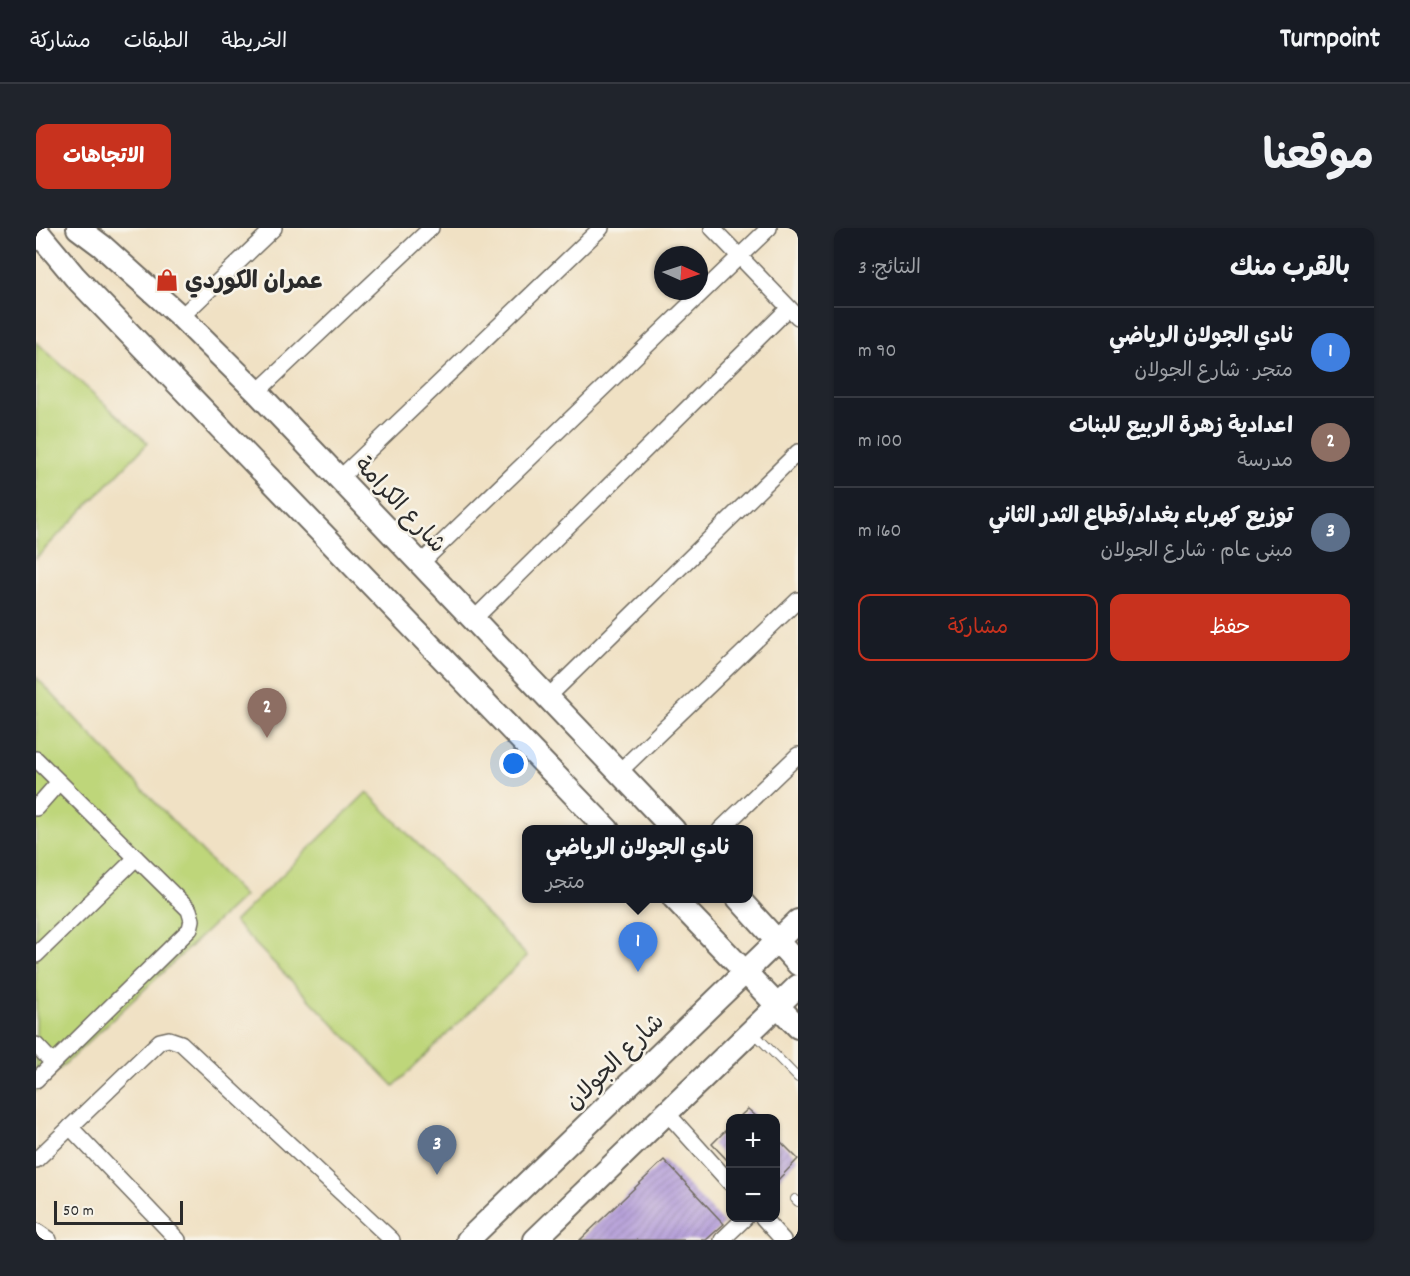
<!DOCTYPE html>
<html lang="ar">
<head>
<meta charset="utf-8">
<style>
  body { margin:0; font-family:Dekko,"Playpen Sans Arabic",sans-serif; background:#20242c; color:#f1f3f6; direction:rtl }
  .controls { position:absolute; right:18px; bottom:18px; display:grid; overflow:hidden; border-radius:12px; box-shadow:0 2px 4px #0004 }
  .controls button { width:54px; height:54px; display:grid; place-items:center; padding:0; border:0; border-bottom:2px solid #363941; background:#171b24; color:#f1f3f6; font:30px sans-serif }
  .compass { position:absolute; left:618px; top:18px; width:54px; height:54px; border-radius:50%; background:#171b24; box-shadow:0 2px 4px #0004; rotate:93deg }
  .scale { position:absolute; left:18px; bottom:15px; width:129px; box-sizing:border-box; padding-left:6px; border:3px solid #2b2b2b; border-top:0; font-size:16px; line-height:21px; white-space:nowrap; color:#2b2b2b; -webkit-text-stroke:4px #f7f3e8; paint-order:stroke }
  .you { position:absolute; left:478px; top:536px; width:21px; height:21px; margin:-15px; border:4px solid #fff; border-radius:50%; background:#1a73e8; box-shadow:0 0 0 9px #1a73e833 }
  .badge { display:grid; place-items:center; width:39px; height:39px; border-radius:50%; background:#c8321e; color:#fff; font-size:20px; font-weight:700 }
  .pin { position:absolute; translate:-50% -50px; filter:drop-shadow(0 2px 3px #0008) }
  .pin::after { content:''; position:absolute; top:32px; width:21px; height:18px; background:inherit; clip-path:polygon(0 0,100% 0,50% 100%) }
  .popup { position:absolute; left:486px; top:597px; width:231px; height:78px; box-sizing:border-box; display:grid; place-content:center; border-radius:12px; background:#171b24; filter:drop-shadow(0 2px 4px #0005); font-size:20px; white-space:nowrap; color:#9ea1a6 }
  .popup b { font-size:22px; color:#f1f3f6 }
  .popup::after { content:''; position:absolute; left:50%; top:100%; margin-left:-12px; border:12px solid transparent; border-top-color:#171b24 }
  .list { margin:0; padding:0; list-style:none }
  h2 { display:flex; justify-content:space-between; align-items:center; height:78px; margin:0; padding:0 24px; font-size:26px }
  h2 small { font-size:20px; font-weight:400; color:#9ea1a6 }
  .list li { display:grid; grid-template-columns:39px 1fr auto; gap:18px; align-items:center; box-sizing:border-box; height:90px; padding:0 24px; border-top:2px solid #363941 }
  .list b { display:block; font-size:22px; white-space:nowrap }
  .list p { margin:0; font-size:20px; white-space:nowrap; color:#9ea1a6 }
  .list em { font-size:20px; font-style:normal; color:#9ea1a6 }
  .actions { display:flex; gap:12px; padding:18px 24px }
  .actions a { flex:1; padding:14px 0; border:2px solid #c8321e; border-radius:12px; text-align:center; font-size:21px; color:#c8321e }
  .actions .main { background:#c8321e; color:#fff }
  .map { position:relative; flex:none; width:762px; height:1012px; overflow:hidden; direction:ltr; border-radius:12px }
  header { display:flex; align-items:center; gap:36px; box-sizing:border-box; height:84px; padding:0 30px; background:#171b24; border-bottom:2px solid #363941 }
  header strong { font-size:28px }
  nav { display:flex; gap:33px; margin-inline-start:auto; font-size:21px }
  .intro { display:flex; align-items:center; justify-content:space-between; box-sizing:border-box; height:144px; padding:0 36px }
  h1 { margin:0; font-size:42px }
  .button { padding:15px 27px; border-radius:12px; background:#c8321e; color:#fff; font-size:21px; font-weight:700 }
  main { display:flex; gap:36px; padding:0 36px }
  aside { flex:1; background:#171b24; border-radius:12px; box-shadow:0 2px 4px #0004 }
  .map>svg:first-child { display:block }
</style>
</head>
<body>
<header>
<strong>Turnpoint</strong>
<nav><a>الخريطة</a><a>الطبقات</a><a>مشاركة</a></nav>
</header>
<div class="intro"><h1>موقعنا</h1><a class="button">الاتجاهات</a></div>
<main>
<aside>
<h2>بالقرب منك<small>النتائج: 3</small></h2>
<ul class="list">
<li><span class="badge" style="background:#3f7fe0">1</span><div><b>نادي الجولان الرياضي</b><p>متجر · شارع الجولان</p></div><em>90 m</em></li>
<li><span class="badge" style="background:#8d6e63">2</span><div><b>اعدادية زهرة الربيع للبنات</b><p>مدرسة</p></div><em>100 m</em></li>
<li><span class="badge" style="background:#5c6f8a">3</span><div><b>توزيع كهرباء بغداد/قطاع الثدر الثاني</b><p>مبنى عام · شارع الجولان</p></div><em>160 m</em></li>
</ul>
<div class="actions"><a class="main">حفظ</a><a>مشاركة</a></div>
</aside>
<div class="map">
<svg width="762" height="1012" viewBox="0 0 762 1012">
  <defs>
    <pattern id="building-hatch" width="6" height="6" patternUnits="userSpaceOnUse" patternTransform="scale(1.5)"><rect width="6" height="6" fill="#af97d8"/><path d="M-1 1l2-2M0 6l6-6M5 7l2-2" fill="none" stroke="#8f7baf"/></pattern>
  </defs>
  <rect width="100%" height="100%" fill="#f7f3e8"/>
  <filter id="ink" filterUnits="userSpaceOnUse"><feTurbulence type="fractalNoise" baseFrequency=".0167" numOctaves="2"/><feDisplacementMap in="SourceGraphic" scale="12" xChannelSelector="R" yChannelSelector="G"/><feConvolveMatrix kernelMatrix="1 2 1 2 8 2 1 2 1" color-interpolation-filters="sRGB"/></filter>
  <filter id="wash" filterUnits="userSpaceOnUse"><feTurbulence type="fractalNoise" baseFrequency=".008" numOctaves="4" result="noise"/><feDisplacementMap in="SourceGraphic" scale="24" xChannelSelector="R" yChannelSelector="G"/><feGaussianBlur stdDeviation="1.35" result="paint"/><feColorMatrix in="noise" values="0 0 0 0 0 0 0 0 0 0 0 0 0 0 0 0 0 1.4 0 .05"/><feComposite in="paint" operator="in"/></filter>
  <g filter="url(#wash)">
    <rect width="100%" height="100%" fill="#f0e1c4"/>
    <!-- garden -->
    <g fill="#bed67a" stroke="#748052" stroke-width="1.5">
      <polygon points="0,114 112,215 0,330"/>
      <polygon points="0,449 208,668 0,863"/>
      <polygon points="331,564 491,728 358,858 198,694"/>
    </g>
    <g id="blocks">
      <!-- building -->
      <g fill="url(#building-hatch)">
        <polygon points="712,881 722,890 702,890"/>
        <polygon points="694,898 694,935 676,916"/>
        <polygon points="740,909 762,931 740,954"/>
        <polygon points="628,932 688,996 670,1012 544,1012"/>
      </g>
    </g>
  </g>
  <g filter="url(#ink)">
    <use href="#blocks" fill-opacity="0" stroke="#706b61" stroke-width="1.5"/>
    <g fill="none" stroke-linecap="round" stroke-linejoin="round">
      <!-- lane casing -->
      <g stroke="#706b61" stroke-width="10">
        <g id="lane">
          <polyline points="717,804 762,850"/>
          <polyline points="759,971 762,974"/>
        </g>
      </g>
      <!-- street casing -->
      <g stroke="#706b61" stroke-width="18">
        <g id="street">
          <polyline points="676,0 762,89"/>
          <polyline points="145,89 238,0"/>
          <polyline points="221,164 395,0"/>
          <polyline points="304,250 565,0"/>
          <polyline points="384,336 733,0"/>
          <polyline points="438,391 753,80"/>
          <polyline points="512,469 762,224"/>
          <polyline points="0,531 153,682 156,692 154,701 0,852"/>
          <polyline points="584,543 762,372"/>
          <polyline points="0,580 23,554"/>
          <polyline points="684,602 762,527"/>
          <polyline points="0,727 100,630"/>
          <polyline points="0,817 17,835"/>
          <polyline points="631,885 694,955"/>
          <polyline points="34,899 142,1012"/>
          <polyline points="0,932 124,813 133,811 145,815 356,1012"/>
          <polyline points="727,990 747,1012"/>
          <polyline points="0,1003 13,1012"/>
          <polyline points="686,1012 709,990"/>
        </g>
      </g>
      <!-- secondary casing -->
      <g stroke="#706b61" stroke-width="26">
        <g id="secondary">
          <polyline points="42,0 66,18 145,89 221,164 638,602"/>
          <polyline points="0,2 39,49 572,602"/>
          <polyline points="638,670 762,799"/>
          <polyline points="702,670 762,736"/>
          <polyline points="432,1012 762,693"/>
          <polyline points="499,1012 762,758"/>
        </g>
      </g>
      <!-- lane -->
      <use href="#lane" stroke="#fff" stroke-width="8"/>
      <!-- street -->
      <use href="#street" stroke="#fff" stroke-width="15"/>
      <!-- secondary -->
      <use href="#secondary" stroke="#fff" stroke-width="22"/>
    </g>
  </g>
  <!-- icons -->
  <defs>
    <g id="shop-bare" transform="scale(1.8)"><path d="M-5-2.5h2.3a2.7 3.5 0 0 1 5.4 0H5L5.5 6h-11ZM-1.5-2.5h3a1.5 2.3 0 0 0-3 0Z" fill="#c8321e" stroke="#f7f3e8" stroke-width="2.5" paint-order="stroke"/></g>
  </defs>
  <g fill-rule="evenodd">
    <use href="#shop-bare" x="131" y="52"/>
  </g>
  <g text-anchor="middle" stroke-width="5" stroke-linejoin="round" paint-order="stroke">
    <!-- poi labels -->
    <g font-size="24" font-weight="bold" fill="#2b2b2b" stroke="#f7f3e8" text-anchor="start">
      <text x="149" y="60">عمران الكوردي</text>
    </g>
    <!-- street labels -->
    <g font-size="24" fill="#2b2b2b" stroke="#f7f3e8">
      <text transform="translate(365 276) rotate(47)" y="8">شارع الكرامة</text>
      <text transform="translate(578 833) rotate(-44)" y="8">شارع الجولان</text>
    </g>
  </g>
</svg>
<div class="controls">
<button>+</button>
<button>−</button>
</div>
<svg class="compass" viewBox="-18 -18 36 36"><path d="M0-13l5 13h-10z" fill="#e53935"/><path d="M0 13l5-13h-10z" fill="#9ea1a6"/></svg>
<div class="scale">50 m</div>
<div class="you"></div>
<div class="pin badge" style="left:602px;top:744px;background:#3f7fe0">1</div>
<div class="popup"><b>نادي الجولان الرياضي</b>متجر</div>
<div class="pin badge" style="left:231px;top:510px;background:#8d6e63">2</div>
<div class="pin badge" style="left:401px;top:947px;background:#5c6f8a">3</div>
</div>
</main>
</body>
</html>
